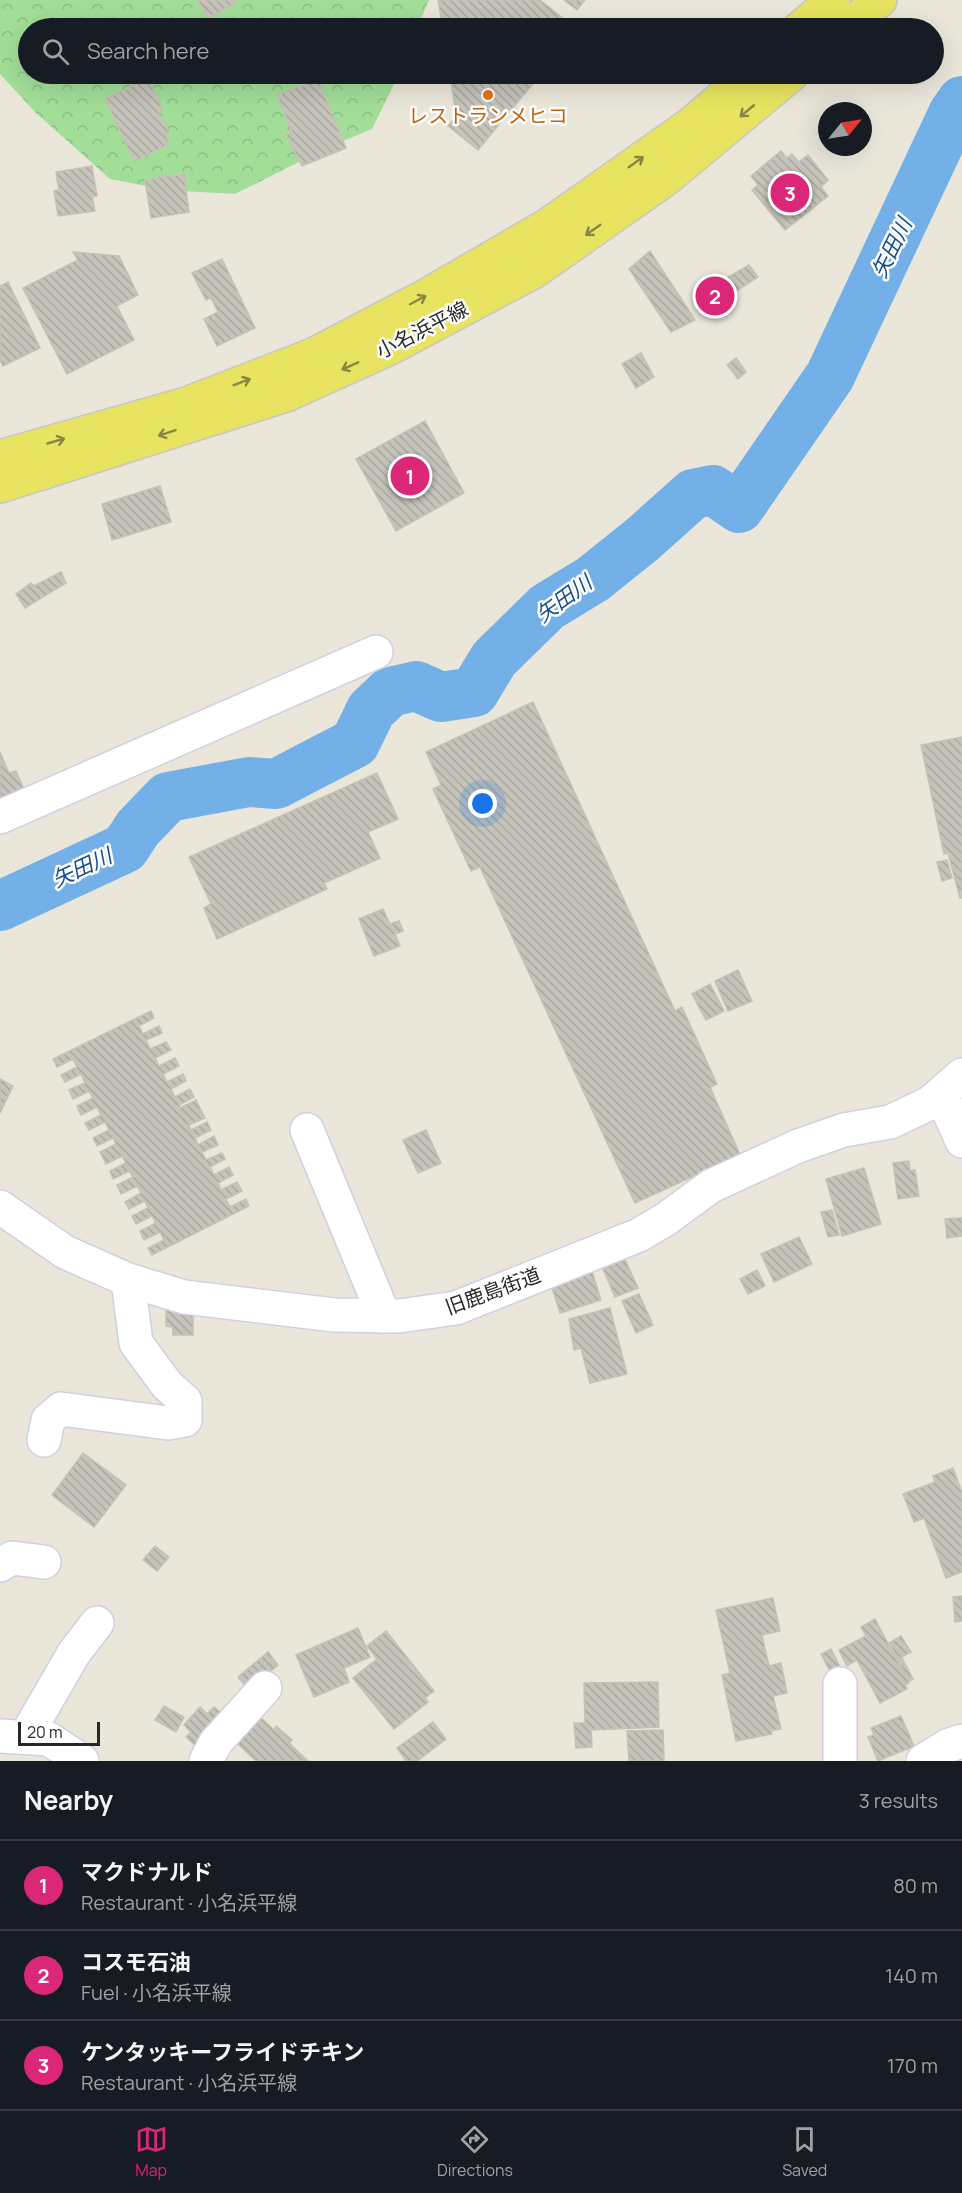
<!DOCTYPE html>
<html lang="en">
<head>
<meta charset="utf-8">
<style>
  body { margin:0; font-family:Manrope,"Noto Sans JP",sans-serif; background:#242831; color:#f1f3f6 }
  .compass { position:absolute; left:818px; top:102px; width:54px; height:54px; border-radius:50%; background:#171b24; box-shadow:0 6px 24px #0002; rotate:60deg }
  .scale { position:absolute; left:18px; bottom:15px; width:82px; box-sizing:border-box; padding-left:6px; border:3px solid #282828; border-top:0; font-size:16px; line-height:21px; white-space:nowrap; color:#282828; -webkit-text-stroke:4px #fff; paint-order:stroke }
  .you { position:absolute; left:483px; top:804px; width:21px; height:21px; margin:-15px; border:4px solid #fff; border-radius:50%; background:#1a73e8; box-shadow:0 0 0 9px #1a73e833 }
  .badge { display:grid; place-items:center; width:39px; height:39px; border-radius:50%; background:#db2777; color:#fff; font-size:20px; font-weight:700 }
  .pin { position:absolute; translate:-50% -50%; border:3px solid #fff; box-shadow:0 2px 6px #0006 }
  .list { margin:0; padding:0; list-style:none }
  h2 { display:flex; justify-content:space-between; align-items:center; height:78px; margin:0; padding:0 24px; font-size:26px }
  h2 small { font-size:20px; font-weight:400; color:#9ea1a6 }
  .list li { display:grid; grid-template-columns:39px 1fr auto; gap:18px; align-items:center; box-sizing:border-box; height:90px; padding:0 24px; border-top:2px solid #363941 }
  .list b { display:block; font-size:22px; white-space:nowrap }
  .list p { margin:0; font-size:20px; white-space:nowrap; color:#9ea1a6 }
  .list em { font-size:20px; font-style:normal; color:#9ea1a6 }
  .icon { flex:none; width:33px; height:33px; fill:none; stroke:currentColor; stroke-width:2; stroke-linecap:round; stroke-linejoin:round }
  .map { position:relative; flex:none; width:962px; height:1761px; overflow:hidden }
  .search { position:absolute; background:#171b24; box-shadow:0 6px 24px #0002; left:18px; right:18px; top:18px; height:66px; display:flex; align-items:center; gap:15px; box-sizing:border-box; padding:0 21px; border-radius:33px; color:#9ea1a6; font-size:22px }
  .sheet { height:348px; background:#171b24 }
  nav { display:flex; justify-content:space-around; align-items:center; box-sizing:border-box; height:84px; border-top:2px solid #363941; background:#171b24; font-size:16px; color:#9ea1a6 }
  nav a { display:grid; justify-items:center; gap:3px }
  nav .on { color:#db2777 }
  .map>svg:first-child { display:block }
</style>
</head>
<body>
<div class="map">
<svg width="962" height="1761" viewBox="0 0 962 1761">
  <defs>
    <pattern id="forest-crowns" width="20" height="18" patternUnits="userSpaceOnUse" patternTransform="scale(1.5)"><rect width="20" height="18" fill="#a3de99"/><path d="M2 6a3 3 0 1 1 6 0M12 15a3 3 0 1 1 6 0" fill="none" stroke="#8cbe84"/></pattern>
    <pattern id="building-back-hatch" width="6" height="6" patternUnits="userSpaceOnUse" patternTransform="scale(1.5)"><rect width="6" height="6" fill="#c5c3ba"/><path d="M-1 5l2 2M0 0l6 6M5-1l2 2" fill="none" stroke="#a9a8a0"/></pattern>
  </defs>
  <rect width="100%" height="100%" fill="#eae6da"/>
  <!-- forest -->
  <polygon fill="url(#forest-crowns)" points="0,0 429,0 417,28 28,28 28,74 399,74 372,129 331,146 235,194 167,190 110,179 36,113 0,74"/>
  <g fill="none" stroke-linecap="round" stroke-linejoin="round">
    <!-- river -->
    <polyline stroke="#72b0e7" stroke-width="50" points="0,906 125,848 138,828 168,797 249,782 276,784 355,743 371,710 390,692 416,686 441,697 474,692 494,659 547,607 593,579 644,538 693,494 713,490 739,508 830,376 953,114 962,101"/>
  </g>
  <!-- building -->
  <g fill="url(#building-back-hatch)" stroke="#c5c2b4" stroke-width="1.5">
    <polygon points="198,0 236,0 234,1 235,4 207,18"/>
    <polygon points="438,0 540,0 575,28 443,28"/>
    <polygon points="564,0 585,0 577,10"/>
    <polygon points="450,74 541,74 478,150 448,126 456,116"/>
    <polygon points="148,78 162,109 158,111 169,133 165,135 170,144 134,161 105,99"/>
    <polygon points="318,79 346,148 302,166 286,135 292,132 277,95"/>
    <polygon points="781,151 787,158 792,154 799,162 808,155 828,180 821,187 828,196 785,230 752,190 758,185 751,176"/>
    <polygon points="92,166 97,196 92,197 95,211 58,216 54,191 59,190 56,172"/>
    <polygon points="184,174 189,212 151,218 145,180"/>
    <polygon points="650,251 695,320 671,332 629,269"/>
    <polygon points="73,252 119,256 138,295 117,306 134,340 67,374 23,288 78,260"/>
    <polygon points="222,259 255,328 217,346 204,319 218,312 211,298 206,300 192,273"/>
    <polygon points="749,265 758,277 713,306 704,291"/>
    <polygon points="8,282 40,348 3,366 0,360 0,286"/>
    <polygon points="641,353 654,377 636,388 622,364"/>
    <polygon points="736,358 746,372 738,379 727,365"/>
    <polygon points="425,421 464,493 396,531 356,459"/>
    <polygon points="160,486 171,522 112,540 102,504"/>
    <polygon points="61,572 66,583 25,608 16,594 31,583 34,586"/>
    <polygon points="533,702 675,1011 682,1007 717,1084 710,1087 740,1155 635,1203 480,867 471,871 433,789 441,785 426,752"/>
    <polygon points="962,737 962,898 960,898 948,853 944,854 921,745"/>
    <polygon points="0,752 9,773 16,771 25,792 0,803"/>
    <polygon points="377,773 398,819 368,832 380,858 324,883 327,889 217,939 204,908 211,904 189,857"/>
    <polygon points="947,860 952,878 942,881 937,862"/>
    <polygon points="383,909 390,924 399,921 403,931 395,934 400,946 374,956 359,919"/>
    <polygon points="738,970 752,1001 728,1011 715,981"/>
    <polygon points="710,984 724,1011 706,1020 692,994"/>
    <polygon points="151,1011 154,1018 139,1026 143,1034 159,1026 162,1033 146,1040 150,1049 166,1042 171,1050 155,1058 159,1066 175,1058 179,1066 163,1074 167,1082 183,1074 186,1081 171,1089 175,1097 190,1089 194,1097 179,1105 180,1108 196,1100 205,1118 189,1125 191,1130 207,1122 211,1130 195,1138 198,1145 214,1136 218,1145 202,1152 206,1160 222,1153 225,1159 210,1167 214,1175 229,1167 233,1175 218,1183 221,1190 237,1182 242,1191 226,1199 230,1207 246,1199 249,1206 152,1255 148,1248 164,1240 160,1232 144,1240 140,1231 156,1223 152,1216 136,1224 132,1216 148,1208 145,1201 129,1209 125,1202 141,1193 137,1186 121,1194 117,1185 133,1177 129,1171 113,1179 110,1171 126,1163 122,1156 106,1164 100,1152 116,1144 113,1138 97,1146 93,1138 109,1130 105,1122 89,1130 85,1123 101,1115 97,1107 81,1115 77,1106 93,1098 89,1091 73,1099 69,1090 85,1083 81,1074 65,1082 61,1075 77,1067 73,1059 57,1067 53,1059"/>
    <polygon points="0,1079 13,1086 0,1113"/>
    <polygon points="426,1130 441,1163 418,1173 403,1140"/>
    <polygon points="909,1161 910,1171 915,1170 919,1196 898,1199 893,1163"/>
    <polygon points="864,1168 881,1224 842,1236 826,1179"/>
    <polygon points="832,1210 839,1235 828,1237 821,1212"/>
    <polygon points="962,1218 962,1236 947,1238 945,1219"/>
    <polygon points="799,1237 812,1264 774,1282 761,1254"/>
    <polygon points="623,1255 638,1288 615,1297 601,1264"/>
    <polygon points="591,1268 601,1300 560,1313 550,1281"/>
    <polygon points="757,1270 765,1286 748,1294 740,1279"/>
    <polygon points="639,1294 653,1325 636,1333 622,1301"/>
    <polygon points="166,1308 193,1309 193,1335 173,1335 173,1327 166,1326"/>
    <polygon points="610,1308 627,1374 590,1383 581,1348 574,1350 569,1319"/>
    <polygon points="83,1453 126,1485 94,1527 52,1495"/>
    <polygon points="953,1468 962,1493 962,1572 946,1578 924,1518 914,1522 903,1494 935,1482 933,1476"/>
    <polygon points="155,1546 169,1557 157,1571 143,1560"/>
    <polygon points="962,1596 962,1621 955,1622 953,1597"/>
    <polygon points="773,1598 780,1631 762,1635 769,1666 781,1663 787,1693 773,1696 781,1729 771,1731 772,1734 736,1741 722,1675 730,1673 716,1610"/>
    <polygon points="875,1619 909,1683 905,1685 907,1689 880,1703 857,1660 847,1666 839,1650 866,1636 861,1627"/>
    <polygon points="358,1628 370,1657 344,1668 349,1682 314,1697 296,1655"/>
    <polygon points="386,1631 434,1691 425,1698 428,1702 394,1729 353,1678 377,1659 367,1646"/>
    <polygon points="901,1636 911,1652 898,1659 889,1643"/>
    <polygon points="831,1649 840,1667 831,1673 821,1654"/>
    <polygon points="268,1652 278,1665 248,1689 238,1677"/>
    <polygon points="902,1658 913,1679 909,1681 898,1661"/>
    <polygon points="658,1682 659,1727 591,1730 592,1747 576,1748 574,1723 585,1723 584,1683"/>
    <polygon points="164,1706 184,1717 176,1732 155,1720"/>
    <polygon points="200,1707 207,1714 214,1707 228,1719 200,1750 186,1737 191,1732 184,1725"/>
    <polygon points="258,1715 274,1730 276,1726 292,1740 289,1743 308,1761 256,1761 235,1741"/>
    <polygon points="901,1716 914,1746 878,1761 868,1737 874,1735 871,1728"/>
    <polygon points="433,1722 446,1739 417,1761 406,1761 397,1748"/>
    <polygon points="663,1730 664,1761 629,1761 627,1731"/>
  </g>
  <g fill="none" stroke-linecap="round" stroke-linejoin="round">
    <!-- street casing -->
    <g stroke="#d0d0e0" stroke-width="36">
      <g id="street">
        <polyline points="0,817 376,652"/>
        <polyline points="941,1094 962,1141"/>
        <polyline points="307,1130 384,1316"/>
        <polyline points="0,1207 65,1252 128,1280 184,1297 334,1315 399,1316 456,1308 639,1235 666,1219 711,1186 798,1146 844,1130 890,1122 930,1103 962,1075"/>
        <polyline points="44,1440 48,1420 61,1409 168,1423 185,1420 185,1401 167,1385 136,1343 128,1280"/>
        <polyline points="0,1565 12,1558 44,1562"/>
        <polyline points="0,1736 49,1739 82,1761"/>
        <polyline points="26,1736 74,1653 97,1623"/>
        <polyline points="206,1761 216,1742 265,1688"/>
        <polyline points="840,1761 840,1684"/>
        <polyline points="923,1761 947,1746 962,1741"/>
      </g>
    </g>
    <!-- primary casing -->
    <g stroke="#c7c7c7" stroke-width="36">
      <g id="primary">
        <polyline points="800,28 833,0"/>
        <polyline points="846,28 880,0"/>
        <polyline points="0,457 186,404 313,355 422,298 548,225 691,124 749,74"/>
        <polyline points="0,486 286,395 390,348 535,271 666,179 792,74"/>
      </g>
    </g>
    <!-- street -->
    <use href="#street" stroke="#fff" stroke-width="33"/>
    <!-- primary -->
    <use href="#primary" stroke="#e8e461" stroke-width="33"/>
  </g>
  <!-- one-way arrows -->
  <defs><path id="oneway-shaft" d="M-6 0H5M1.5-3L5.5 0L1.5 3" fill="none" stroke-width="1.6" stroke-linecap="round" stroke-linejoin="round" transform="scale(1.5)"/></defs>
  <g stroke="#888644">
    <use href="#oneway-shaft" transform="translate(747 111) rotate(140)"/>
    <use href="#oneway-shaft" transform="translate(636 162) rotate(-35)"/>
    <use href="#oneway-shaft" transform="translate(593 230) rotate(145)"/>
    <use href="#oneway-shaft" transform="translate(418 300) rotate(-28)"/>
    <use href="#oneway-shaft" transform="translate(350 366) rotate(156)"/>
    <use href="#oneway-shaft" transform="translate(242 382) rotate(-21)"/>
    <use href="#oneway-shaft" transform="translate(167 433) rotate(162)"/>
    <use href="#oneway-shaft" transform="translate(56 441) rotate(-16)"/>
  </g>
  <!-- markers -->
  <circle fill="#e8710a" stroke="#fff" stroke-width="2" cx="488" cy="95" r="6"/>
  <g text-anchor="middle" stroke-width="5" stroke-linejoin="round" paint-order="stroke">
    <!-- food labels -->
    <g font-size="20" fill="#c56008" stroke="#fff">
      <text x="488" y="123">レストランメヒコ</text>
    </g>
    <!-- street labels -->
    <g font-size="20" fill="#282828" stroke="#fff">
      <text transform="translate(422 330) rotate(-27)" y="7">小名浜平線</text>
      <text transform="translate(493 1291) rotate(-20)" y="7">旧鹿島街道</text>
    </g>
    <!-- water labels -->
    <g font-size="21" font-style="italic" fill="#144c90" stroke="#fff">
      <text transform="translate(892 248) rotate(-64)" y="7">矢田川</text>
      <text transform="translate(564 599) rotate(-36)" y="7">矢田川</text>
      <text transform="translate(82 868) rotate(-25)" y="7">矢田川</text>
    </g>
  </g>
</svg>
<svg class="compass" viewBox="-18 -18 36 36"><path d="M0-13l5 13h-10z" fill="#e53935"/><path d="M0 13l5-13h-10z" fill="#9ea1a6"/></svg>
<div class="scale">20 m</div>
<div class="you"></div>
<div class="pin badge" style="left:410px;top:476px">1</div>
<div class="pin badge" style="left:715px;top:296px">2</div>
<div class="pin badge" style="left:790px;top:193px">3</div>
<div class="search"><svg class="icon" aria-label="search" viewBox="0 0 24 24"><circle cx="10" cy="10" r="6"/><path d="M15 15l6 6"/></svg>Search here</div>
</div>
<section class="sheet">
<h2>Nearby<small>3 results</small></h2>
<ul class="list">
<li><span class="badge">1</span><div><b>マクドナルド</b><p>Restaurant · 小名浜平線</p></div><em>80 m</em></li>
<li><span class="badge">2</span><div><b>コスモ石油</b><p>Fuel · 小名浜平線</p></div><em>140 m</em></li>
<li><span class="badge">3</span><div><b>ケンタッキーフライドチキン</b><p>Restaurant · 小名浜平線</p></div><em>170 m</em></li>
</ul>
</section>
<nav>
<a class="on"><svg class="icon" aria-label="map" viewBox="0 0 24 24"><path d="M3 6l6-2 6 2 6-2v14l-6 2-6-2-6 2zM9 4v14M15 6v14"/></svg>Map</a>
<a><svg class="icon" aria-label="directions" viewBox="0 0 24 24"><path d="M12 3l9 9-9 9-9-9zM9 14v-3h6M13 9l2 2-2 2"/></svg>Directions</a>
<a><svg class="icon" aria-label="saved" viewBox="0 0 24 24"><path d="M7 4h10v16l-5-4-5 4z"/></svg>Saved</a>
</nav>
</body>
</html>
